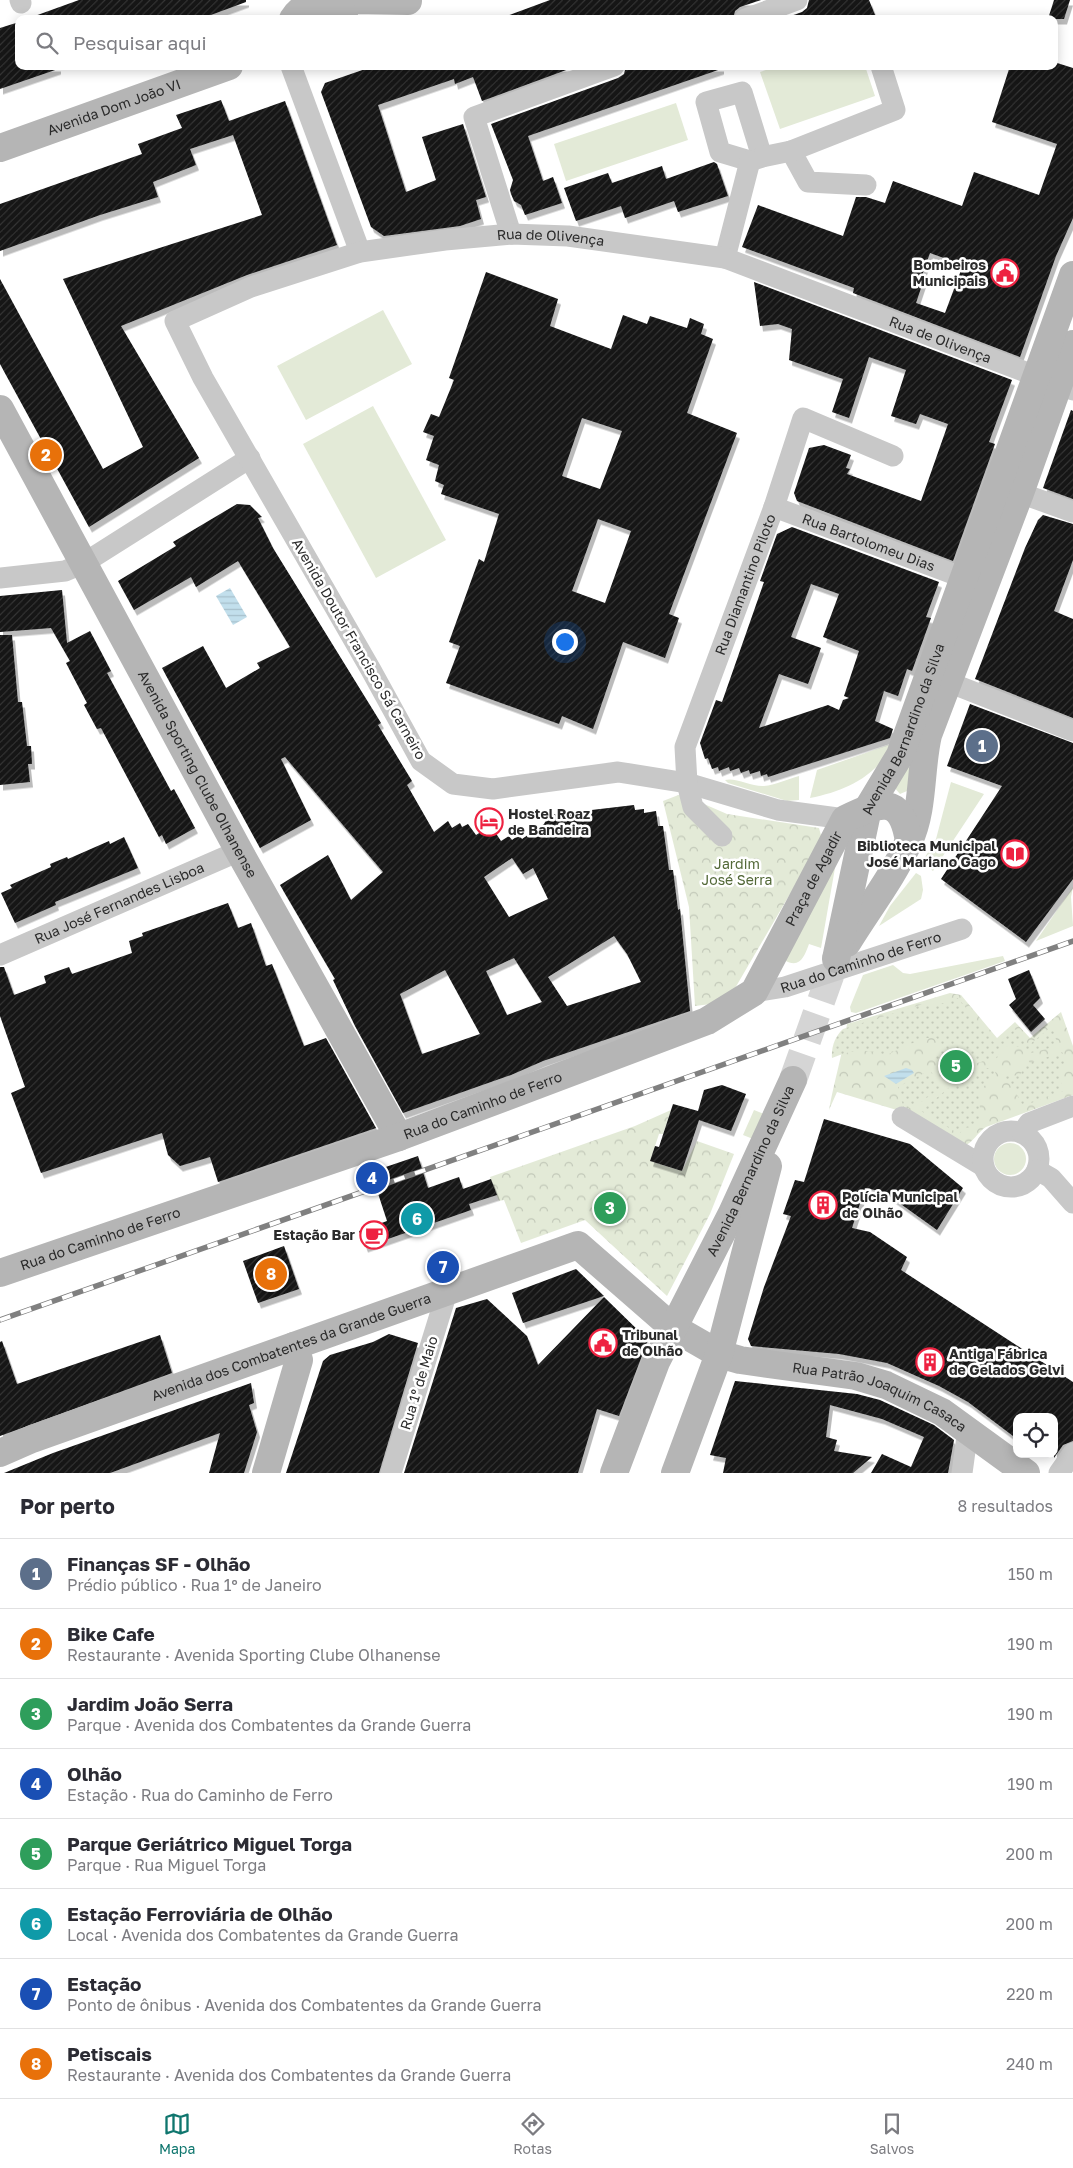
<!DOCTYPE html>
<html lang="pt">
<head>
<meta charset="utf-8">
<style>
  body { margin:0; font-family:"Golos Text",sans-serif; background:#f2f2f3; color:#2b2b33 }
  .controls { position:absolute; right:15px; bottom:15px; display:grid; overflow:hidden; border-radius:10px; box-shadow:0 2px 12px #0003 }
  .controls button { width:45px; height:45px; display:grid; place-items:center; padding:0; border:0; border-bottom:1px solid #e1e1e2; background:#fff; color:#2b2b33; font:25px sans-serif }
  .you { position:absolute; left:564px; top:641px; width:18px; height:18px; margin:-12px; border:4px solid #fff; border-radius:50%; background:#1a73e8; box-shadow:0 0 0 8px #1a73e833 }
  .badge { display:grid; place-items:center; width:32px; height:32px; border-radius:50%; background:#0f766e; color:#fff; font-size:16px; font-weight:700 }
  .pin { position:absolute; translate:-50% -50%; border:2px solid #fff; box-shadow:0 1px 5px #0006 }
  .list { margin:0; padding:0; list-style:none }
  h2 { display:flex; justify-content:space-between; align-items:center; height:65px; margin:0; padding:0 20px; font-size:21px }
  h2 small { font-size:16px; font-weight:400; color:#7c7c81 }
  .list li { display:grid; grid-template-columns:32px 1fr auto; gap:15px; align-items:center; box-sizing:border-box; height:70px; padding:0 20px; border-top:1px solid #e1e1e2 }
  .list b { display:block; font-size:19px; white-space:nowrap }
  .list p { margin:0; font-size:16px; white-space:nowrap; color:#7c7c81 }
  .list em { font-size:16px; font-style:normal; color:#7c7c81 }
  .icon { flex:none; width:28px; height:28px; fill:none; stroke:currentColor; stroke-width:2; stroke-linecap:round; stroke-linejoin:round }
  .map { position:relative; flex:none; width:1073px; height:1473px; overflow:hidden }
  .search { position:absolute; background:#fff; box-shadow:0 2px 12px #0003; left:15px; right:15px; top:15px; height:55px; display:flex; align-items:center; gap:12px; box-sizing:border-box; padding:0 18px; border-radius:10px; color:#7c7c81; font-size:19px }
  .sheet { height:625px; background:#fff }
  nav { display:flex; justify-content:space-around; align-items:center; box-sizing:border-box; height:70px; border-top:1px solid #e1e1e2; background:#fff; font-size:14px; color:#7c7c81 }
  nav a { display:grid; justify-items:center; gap:2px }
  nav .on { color:#0f766e }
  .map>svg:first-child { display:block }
</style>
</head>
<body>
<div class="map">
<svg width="1073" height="1473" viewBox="0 0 1073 1473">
  <defs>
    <pattern id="forest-crowns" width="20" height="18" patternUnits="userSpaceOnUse" patternTransform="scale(1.25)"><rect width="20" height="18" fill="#e3ead7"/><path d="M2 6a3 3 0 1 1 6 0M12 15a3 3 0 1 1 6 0" fill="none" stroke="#c3c9b9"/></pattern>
    <pattern id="garden-dots" width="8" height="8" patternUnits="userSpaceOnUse" patternTransform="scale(1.25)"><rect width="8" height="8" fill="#e3ead7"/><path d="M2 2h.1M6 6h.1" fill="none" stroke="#c3c9b9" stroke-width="1.8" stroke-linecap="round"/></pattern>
    <pattern id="water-rules" width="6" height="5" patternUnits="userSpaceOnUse" patternTransform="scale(1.25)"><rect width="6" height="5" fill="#c2dfec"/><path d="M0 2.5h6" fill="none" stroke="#a7c0cb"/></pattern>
    <pattern id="building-hatch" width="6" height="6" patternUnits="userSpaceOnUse" patternTransform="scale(1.25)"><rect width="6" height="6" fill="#121212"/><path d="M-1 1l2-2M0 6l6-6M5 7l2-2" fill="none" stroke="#353535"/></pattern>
    <filter id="shadow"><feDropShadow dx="3" dy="5.5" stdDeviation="0" flood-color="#0004"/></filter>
  </defs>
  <rect width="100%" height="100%" fill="#fff"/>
  <!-- grass -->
  <g fill="#e3ead7">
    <polygon points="778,66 865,66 875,96 780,129 760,72"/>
    <polygon points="676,103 688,140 566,181 554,144"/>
    <polygon points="383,310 412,364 306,420 277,366"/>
    <polygon points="373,406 446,540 376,578 303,444"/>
    <path d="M894 743C877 776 846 791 810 798L817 770Z"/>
    <polygon points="910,750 909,784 907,791 900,794 893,786"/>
    <path d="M799 776V800L787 801 728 783 725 780C735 777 752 787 764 786 775 785 788 779 799 776Z"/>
    <polygon points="951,782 984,794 933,871 922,862 936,839"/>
    <path d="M839 845 821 948 809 944C804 957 800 969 784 960Z"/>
    <polygon points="916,873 921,876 923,890 921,899 879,926 890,906"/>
    <polygon points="1073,887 1071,897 1073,926 1036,941"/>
    <polygon points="1003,956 1005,961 856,1013 851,1012 850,1007 863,975 893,965 903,973 910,974"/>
    <polygon points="754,1110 764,1114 753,1139 743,1135"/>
    <circle cx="1010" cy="1159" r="16"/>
  </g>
  <!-- forest -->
  <g fill="url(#forest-crowns)">
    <polygon points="681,794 727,814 819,828 822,839 727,1002 695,1006 689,907 663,801"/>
    <path d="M950 993 961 995 997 1038 1015 1022 1030 1038 1061 1012 1073 1046V1095L986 1127C977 1133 973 1142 966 1145L900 1111 837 1092 829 1110C834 1081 843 1053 847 1024Z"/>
    <polygon points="671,1110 663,1134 659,1134 650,1161 682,1171 697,1141 734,1154 710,1214 667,1296 585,1220 521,1243 504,1200 499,1201 490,1177 635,1126"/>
  </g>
  <!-- garden -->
  <g fill="url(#garden-dots)">
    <path d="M958 998 996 1045 1015 1029 1029 1045 1052 1026 1057 1043 1050 1048 1027 1054 1023 1048 1011 1045 1001 1048 997 1058 969 1065 950 1078 934 1060 940 1049 937 1038H924L884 1056C866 1047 850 1051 832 1058 831 1048 835 1036 843 1029L920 1005 945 1003Z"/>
    <polygon points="1062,1052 1067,1063 1058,1070 1060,1081 1066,1090 1023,1106 1012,1085 1005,1079 1006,1076 1020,1075 1028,1060 1030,1063"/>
    <polygon points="986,1068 994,1068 996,1075 978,1092 981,1116 972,1127 964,1128 959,1134 921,1111 964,1075"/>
    <polygon points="930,1070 941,1087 916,1106 905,1109 898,1093 898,1087"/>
  </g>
  <!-- water -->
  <g fill="url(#water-rules)">
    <polygon points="230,588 247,617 233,625 216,596"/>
    <polygon points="906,1068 912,1070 914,1073 896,1084 884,1076"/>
  </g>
  <!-- building -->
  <g fill="url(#building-hatch)" fill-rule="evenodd" filter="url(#shadow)">
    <polygon points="79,0 246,0 246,2 200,19 33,19 32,17"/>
    <polygon points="550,0 761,0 740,7 735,11 733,19 504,19 504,17"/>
    <polygon points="809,0 869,0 875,15 864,19 782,19 802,12 807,8"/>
    <polygon points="1054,0 1070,0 1064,19 1048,19"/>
    <polygon points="19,22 19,66 58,66 58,69 0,89 0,28"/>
    <path d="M1054 62 1073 68V218L1056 256 1020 357 853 293 854 288 742 247 758 205 843 236 856 197H866L885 203 893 181 962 206 974 172 1039 195 1057 144 992 122 1010 66H1054ZM930 253 963 265 945 313 916 303 923 282 920 281Z"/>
    <polygon points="374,66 577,66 482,101 473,77 455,84 454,79 378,105 406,192 436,180 422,137 463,124 486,197 476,200 481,219 460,226 384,236 371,227 321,92 325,83"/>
    <polygon points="626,66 721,66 721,69 528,136 543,181 553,177 562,203 525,215 521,205 514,201 511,194 510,190 513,180 491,124 618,78 624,74"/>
    <polygon points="221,100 229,121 285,101 337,245 247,275 121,326 199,458 89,527 0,364 0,279 103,469 143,447 63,279 262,215 233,135 190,149 196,165 153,182 158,197 100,215 0,251 0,204 142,154 138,144 182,128 176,115"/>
    <polygon points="714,162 717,164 728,196 678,212 674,201 625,218 621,206 576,221 564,188 608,173 612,183 662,166 666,179"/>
    <path d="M486 272 558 299 550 326 611 349 623 315 647 324 650 316 687 328 690 318 704 324 701 334 713 339 687 413 737 433 669 614 679 618 665 658 623 642 593 729 562 716 559 724 446 683 460 646 449 642 479 559 484 562 499 514 441 494 444 485 435 481 439 465 426 460 434 436 423 432 431 414 439 417 454 380 449 378ZM582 418 622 431 600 489 562 476ZM598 519 631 531 605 603 572 591Z"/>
    <polygon points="754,282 1012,380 989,442 995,444 953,561 797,501 794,493 809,448 824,445 851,455 846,468 850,469 847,474 921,501 948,424 920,414 916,424 891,416 906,370 869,357 849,418 832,412 843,379 789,360 792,329 778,324 760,326"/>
    <polygon points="1071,410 1073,411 1073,499 1043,488"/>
    <path d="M237 504 250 505 262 517 258 518 273 548 381 723 378 725 412 781 407 785 434 832 448 821 452 828 460 823 462 827 468 824 476 835 484 830 486 833 493 829 501 841 509 836 512 840 519 835 522 839 544 824 549 815 634 805 635 810 644 809V813L656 811 658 826H663L669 870H673L678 910 680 909 690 1011 543 1061 511 1075 403 1113 355 1026 333 980 335 979 280 885 328 855 351 900 383 872 285 757 281 759 311 820 260 848 162 668 203 646 226 688 260 668 257 663 290 647 238 561 196 587 191 577 134 610 118 581 176 546 173 542ZM512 858 523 874 533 868 548 899 509 917 484 877ZM614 936 627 954 641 982 567 1006 548 977ZM514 958 542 1002 507 1015 486 971ZM445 970 480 1034 422 1054 400 994Z"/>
    <polygon points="1043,515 1073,524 1073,560 1054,611 1073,619 1073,718 975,679 1025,548 1038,520"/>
    <path d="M792 527 939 582 926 617 931 618 912 671 907 669 898 696 884 691 875 721 893 729 890 738 768 777 767 774 761 776 760 771 750 774 749 770 741 773 739 768 730 771 729 767 719 771 718 767 712 769 708 758 705 759 700 743 716 700 722 702 764 582 760 581 777 534ZM811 584 839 594 823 637 859 651 844 696 849 698 843 700 839 710 828 705 759 728 779 674 808 684 821 648 791 637Z"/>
    <polygon points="62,590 67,643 90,631 111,671 107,673 171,791 174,789 195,828 166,844 162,835 159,837 101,728 97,729 84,705 87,703 66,663 70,661 51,628 0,632 0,596"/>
    <polygon points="0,635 12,635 18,702 22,702 27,746 31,746 32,764 28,764 30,782 0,785"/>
    <polygon points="970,704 1073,743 1073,879 1026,942 941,879 1002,786 947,766"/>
    <polygon points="124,837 138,868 55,902 56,905 15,923 1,893 12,888 10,885 51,867 50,864 67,857 68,859 109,841 110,844"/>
    <polygon points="228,903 238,928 251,923 266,966 272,964 304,1046 326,1038 376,1128 218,1182 210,1157 180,1166 168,1155 162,1133 41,1173 11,1093 25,1087 0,1016 0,967 4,967 14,995 46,983 44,976 69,967 72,974 132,953 129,941 143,936 142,933"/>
    <polygon points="1029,970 1040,998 1033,1005 1045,1019 1031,1032 1009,1005 1016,999 1008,979"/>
    <polygon points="722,1085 746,1094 731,1131 699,1120 682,1171 650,1161 655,1146 659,1147 673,1104 698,1111 704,1090"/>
    <polygon points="824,1119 910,1144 963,1188 937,1230 884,1192 865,1188 852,1228 870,1232 907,1257 901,1270 1073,1382 1073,1441 1063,1445 1054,1458 1054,1417 1017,1417 1017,1439 968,1402 939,1386 887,1363 839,1354 751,1346 748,1339 764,1287 791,1216 783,1214 795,1180 804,1182"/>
    <polygon points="418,1156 428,1188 459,1177 463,1189 491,1179 497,1195 469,1204 471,1210 365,1247 359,1231 387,1221 371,1172"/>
    <polygon points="284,1246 299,1289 258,1303 243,1261"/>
    <polygon points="576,1269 604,1296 523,1323 512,1293"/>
    <polygon points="604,1297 648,1340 619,1416 597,1409 578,1473 404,1473 456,1308 487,1299 527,1336 538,1365"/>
    <polygon points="389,1334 418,1343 379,1473 286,1473 323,1361 330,1355 373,1342"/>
    <polygon points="160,1335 172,1373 0,1436 0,1342 2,1341 17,1384"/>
    <polygon points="735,1381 857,1394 880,1400 934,1425 954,1440 948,1473 871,1473 882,1454 911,1467 924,1437 882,1419 830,1405 826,1437 837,1440 834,1451 872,1457 853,1473 723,1473 726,1458 710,1455"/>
    <polygon points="251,1383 254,1403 249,1405 257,1432 244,1473 209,1473 220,1433 110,1473 4,1473 53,1453"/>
  </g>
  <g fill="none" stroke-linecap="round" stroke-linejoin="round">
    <!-- secondary-tunnel -->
    <polyline stroke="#d5d5d5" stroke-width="28" stroke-dasharray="28 14" stroke-linecap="butt" points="793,1080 836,959"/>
    <!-- street -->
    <g stroke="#c8c8c8" stroke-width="21">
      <polyline points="20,0 21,3"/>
      <polyline points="745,19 797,0"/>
      <polyline points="291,66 360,252"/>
      <polygon points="742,92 762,157 750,161 720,152 706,102"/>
      <polyline points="791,151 808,182 866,185"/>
      <polyline points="762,157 791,151 895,110 881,66"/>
      <polyline points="511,234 474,117 614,66"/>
      <polyline points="725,258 750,161"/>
      <polyline points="1020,493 1073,512"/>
      <path id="s1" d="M774 507 964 578"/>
      <polyline points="0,578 65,571 84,563 250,458"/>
      <polyline points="948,682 1073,731"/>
      <path id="s2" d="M845 819 778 810 687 783 618 772 493 789 453 784 421 761 371 670 203 378 175 321 251 287 360 252 445 240 511 234 568 236 725 258 1073 390"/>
      <path id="s3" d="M722 836 693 807 687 783 685 747 774 507 803 418 893 456"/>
      <path id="s4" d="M0 955 239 851"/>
      <path id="s5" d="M754 992 785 987 962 929"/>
      <polyline points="902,1117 983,1166"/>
      <circle cx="1011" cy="1159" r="28"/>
      <polyline points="1022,1133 1029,1123 1073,1106"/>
      <polyline points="1037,1170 1051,1178 1073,1203"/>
      <polyline points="391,1473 447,1292"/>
      <polyline points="962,1473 968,1429"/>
      <polyline points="1059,1473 1073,1453"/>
    </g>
    <!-- secondary -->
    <g stroke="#b5b5b5" stroke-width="28">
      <polyline points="331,4 355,0 408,1"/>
      <path d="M293 19C304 0 330 0 344 15"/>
      <path id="s6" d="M0 148 229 66"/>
      <path id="s7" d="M0 409 239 851 399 1137"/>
      <path d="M847 943C867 910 893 877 909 841 924 809 920 769 928 735L1020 493 1073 344"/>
      <path id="s8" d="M836 959 868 808 900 755 1073 275"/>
      <path id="s9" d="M0 1273 399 1137 707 1021 754 992 845 819C880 802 901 794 909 841"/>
      <path id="s10" d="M0 1453 32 1439 578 1245 672 1327 719 1354 740 1360 856 1376 886 1385 942 1412 1026 1473"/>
      <polyline points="266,1473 299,1360 294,1346"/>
      <path id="s11" d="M614 1473 656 1362 732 1213 793 1080"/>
      <polyline points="675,1473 719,1354 768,1166"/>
    </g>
    <!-- rail casing -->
    <g stroke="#808080" stroke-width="5.5">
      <polyline id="rail" points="0,1320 1073,941"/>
    </g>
    <!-- rail -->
    <use href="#rail" stroke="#fff" stroke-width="4" stroke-dasharray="11" stroke-linecap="butt"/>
  </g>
  <!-- icons -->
  <defs>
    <g id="civic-ring" transform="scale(1.4375)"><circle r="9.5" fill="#fff" stroke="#ee2241" stroke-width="1.5"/><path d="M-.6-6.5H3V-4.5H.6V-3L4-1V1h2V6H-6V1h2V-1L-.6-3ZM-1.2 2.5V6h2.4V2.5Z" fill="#ee2241"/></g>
    <g id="hotel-ring" transform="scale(1.4375)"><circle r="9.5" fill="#fff" stroke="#ee2241" stroke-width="1.5"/><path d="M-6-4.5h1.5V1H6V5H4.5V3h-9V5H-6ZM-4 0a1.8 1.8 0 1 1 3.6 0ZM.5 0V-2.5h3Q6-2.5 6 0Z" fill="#ee2241"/></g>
    <g id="library-ring" transform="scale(1.4375)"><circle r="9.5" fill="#fff" stroke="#ee2241" stroke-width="1.5"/><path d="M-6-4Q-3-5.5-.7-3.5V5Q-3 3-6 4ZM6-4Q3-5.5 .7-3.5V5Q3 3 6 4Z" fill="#ee2241"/></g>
    <g id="building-ring" transform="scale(1.4375)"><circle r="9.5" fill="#fff" stroke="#ee2241" stroke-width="1.5"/><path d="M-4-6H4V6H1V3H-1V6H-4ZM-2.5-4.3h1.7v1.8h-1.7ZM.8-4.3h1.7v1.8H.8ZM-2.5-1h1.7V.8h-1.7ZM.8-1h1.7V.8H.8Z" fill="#ee2241"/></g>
    <g id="cafe-ring" transform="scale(1.4375)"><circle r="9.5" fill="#fff" stroke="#ee2241" stroke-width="1.5"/><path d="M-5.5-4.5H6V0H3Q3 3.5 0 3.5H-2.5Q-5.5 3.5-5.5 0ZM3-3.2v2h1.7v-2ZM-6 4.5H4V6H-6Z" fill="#ee2241"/></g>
  </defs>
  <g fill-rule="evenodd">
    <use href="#civic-ring" x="1005" y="273"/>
    <use href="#hotel-ring" x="489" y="822"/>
    <use href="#library-ring" x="1015" y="854"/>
    <use href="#building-ring" x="823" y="1205"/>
    <use href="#cafe-ring" x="374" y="1235"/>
    <use href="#civic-ring" x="603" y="1343"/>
    <use href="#building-ring" x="930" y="1362"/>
  </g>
  <g text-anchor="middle" stroke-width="5" stroke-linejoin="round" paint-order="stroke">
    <!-- street labels -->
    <g font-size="14" fill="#2b2b2b" stroke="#fff">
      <text dy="5" stroke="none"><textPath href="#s6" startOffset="121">Avenida Dom João VI</textPath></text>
      <text dy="5" stroke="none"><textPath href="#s2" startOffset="1332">Rua de Olivença</textPath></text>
      <text dy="5" stroke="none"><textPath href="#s2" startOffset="1738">Rua de Olivença</textPath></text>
      <text dy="5" stroke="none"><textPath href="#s1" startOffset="101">Rua Bartolomeu Dias</textPath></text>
      <text dy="5" stroke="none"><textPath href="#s3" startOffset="275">Rua Diamantino Piloto</textPath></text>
      <text transform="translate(359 649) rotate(60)" y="5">Avenida Doutor Francisco Sá Carneiro</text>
      <text dy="5" stroke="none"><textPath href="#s8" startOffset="241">Avenida Bernardino da Silva</textPath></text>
      <text dy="5" stroke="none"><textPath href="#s7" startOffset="415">Avenida Sporting Clube Olhanense</textPath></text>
      <text dy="5" stroke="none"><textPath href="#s9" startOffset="934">Praça de Agadir</textPath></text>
      <text dy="5" stroke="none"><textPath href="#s4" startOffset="130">Rua José Fernandes Lisboa</textPath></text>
      <text dy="5" stroke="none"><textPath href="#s5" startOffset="111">Rua do Caminho de Ferro</textPath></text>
      <text dy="5" stroke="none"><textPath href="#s9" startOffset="511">Rua do Caminho de Ferro</textPath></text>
      <text dy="5" stroke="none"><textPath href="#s11" startOffset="332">Avenida Bernardino da Silva</textPath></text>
      <text dy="5" stroke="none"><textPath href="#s9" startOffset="106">Rua do Caminho de Ferro</textPath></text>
      <text dy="5" stroke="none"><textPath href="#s10" startOffset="310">Avenida dos Combatentes da Grande Guerra</textPath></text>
      <text transform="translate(419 1383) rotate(-73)" y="5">Rua 1º de Maio</text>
      <text dy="5" stroke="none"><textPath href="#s10" startOffset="961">Rua Patrão Joaquim Casaca</textPath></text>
    </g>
    <!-- poi labels -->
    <g font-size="14" font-weight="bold" fill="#2b2b2b" stroke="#fff" text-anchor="start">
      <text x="986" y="270" text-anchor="end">Bombeiros<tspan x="986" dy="16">Municipais</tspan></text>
      <text x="508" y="819">Hostel Roaz<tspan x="508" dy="16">de Bandeira</tspan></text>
      <text x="996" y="851" text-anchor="end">Biblioteca Municipal<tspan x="996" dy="16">José Mariano Gago</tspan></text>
      <text x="842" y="1202">Polícia Municipal<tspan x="842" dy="16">de Olhão</tspan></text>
      <text x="355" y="1240" text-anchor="end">Estação Bar</text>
      <text x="622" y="1340">Tribunal<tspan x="622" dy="16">de Olhão</tspan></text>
      <text x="949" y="1359">Antiga Fábrica<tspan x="949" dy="16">de Gelados Gelvi</tspan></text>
    </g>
    <!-- park labels -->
    <g font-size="14" fill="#526837" stroke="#fff">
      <text x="737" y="869">Jardim<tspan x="737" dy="16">José Serra</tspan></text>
    </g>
  </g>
</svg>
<div class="controls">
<button><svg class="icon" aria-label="locate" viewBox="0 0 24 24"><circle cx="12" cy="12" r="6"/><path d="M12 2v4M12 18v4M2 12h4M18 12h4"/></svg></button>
</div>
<div class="you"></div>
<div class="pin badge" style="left:982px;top:746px;background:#5c6f8a">1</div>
<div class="pin badge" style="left:46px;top:455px;background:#e8710a">2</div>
<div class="pin badge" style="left:610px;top:1208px;background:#2e9e5b">3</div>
<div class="pin badge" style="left:372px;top:1178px;background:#1a4fb4">4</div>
<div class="pin badge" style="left:956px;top:1066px;background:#2e9e5b">5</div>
<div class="pin badge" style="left:417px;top:1219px;background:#0f9aa8">6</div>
<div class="pin badge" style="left:443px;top:1267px;background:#1a4fb4">7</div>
<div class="pin badge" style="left:271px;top:1274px;background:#e8710a">8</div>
<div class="search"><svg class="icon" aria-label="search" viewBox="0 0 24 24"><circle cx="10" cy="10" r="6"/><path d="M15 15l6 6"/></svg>Pesquisar aqui</div>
</div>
<section class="sheet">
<h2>Por perto<small>8 resultados</small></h2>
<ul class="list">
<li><span class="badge" style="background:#5c6f8a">1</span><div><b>Finanças SF - Olhão</b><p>Prédio público · Rua 1º de Janeiro</p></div><em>150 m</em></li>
<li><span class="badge" style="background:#e8710a">2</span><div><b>Bike Cafe</b><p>Restaurante · Avenida Sporting Clube Olhanense</p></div><em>190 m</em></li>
<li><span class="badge" style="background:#2e9e5b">3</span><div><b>Jardim João Serra</b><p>Parque · Avenida dos Combatentes da Grande Guerra</p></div><em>190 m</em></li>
<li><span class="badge" style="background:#1a4fb4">4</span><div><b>Olhão</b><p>Estação · Rua do Caminho de Ferro</p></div><em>190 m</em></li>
<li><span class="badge" style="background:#2e9e5b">5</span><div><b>Parque Geriátrico Miguel Torga</b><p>Parque · Rua Miguel Torga</p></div><em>200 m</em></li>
<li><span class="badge" style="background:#0f9aa8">6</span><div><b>Estação Ferroviária de Olhão</b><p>Local · Avenida dos Combatentes da Grande Guerra</p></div><em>200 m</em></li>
<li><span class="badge" style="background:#1a4fb4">7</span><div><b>Estação</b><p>Ponto de ônibus · Avenida dos Combatentes da Grande Guerra</p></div><em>220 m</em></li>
<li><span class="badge" style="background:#e8710a">8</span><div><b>Petiscais</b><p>Restaurante · Avenida dos Combatentes da Grande Guerra</p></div><em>240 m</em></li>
</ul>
</section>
<nav>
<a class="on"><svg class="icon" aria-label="map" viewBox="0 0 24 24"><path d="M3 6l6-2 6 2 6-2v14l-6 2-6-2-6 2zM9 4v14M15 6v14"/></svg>Mapa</a>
<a><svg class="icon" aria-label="directions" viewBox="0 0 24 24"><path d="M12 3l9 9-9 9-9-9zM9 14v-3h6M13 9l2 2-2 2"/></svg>Rotas</a>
<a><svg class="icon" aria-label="saved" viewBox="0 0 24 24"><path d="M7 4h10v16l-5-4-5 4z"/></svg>Salvos</a>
</nav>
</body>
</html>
